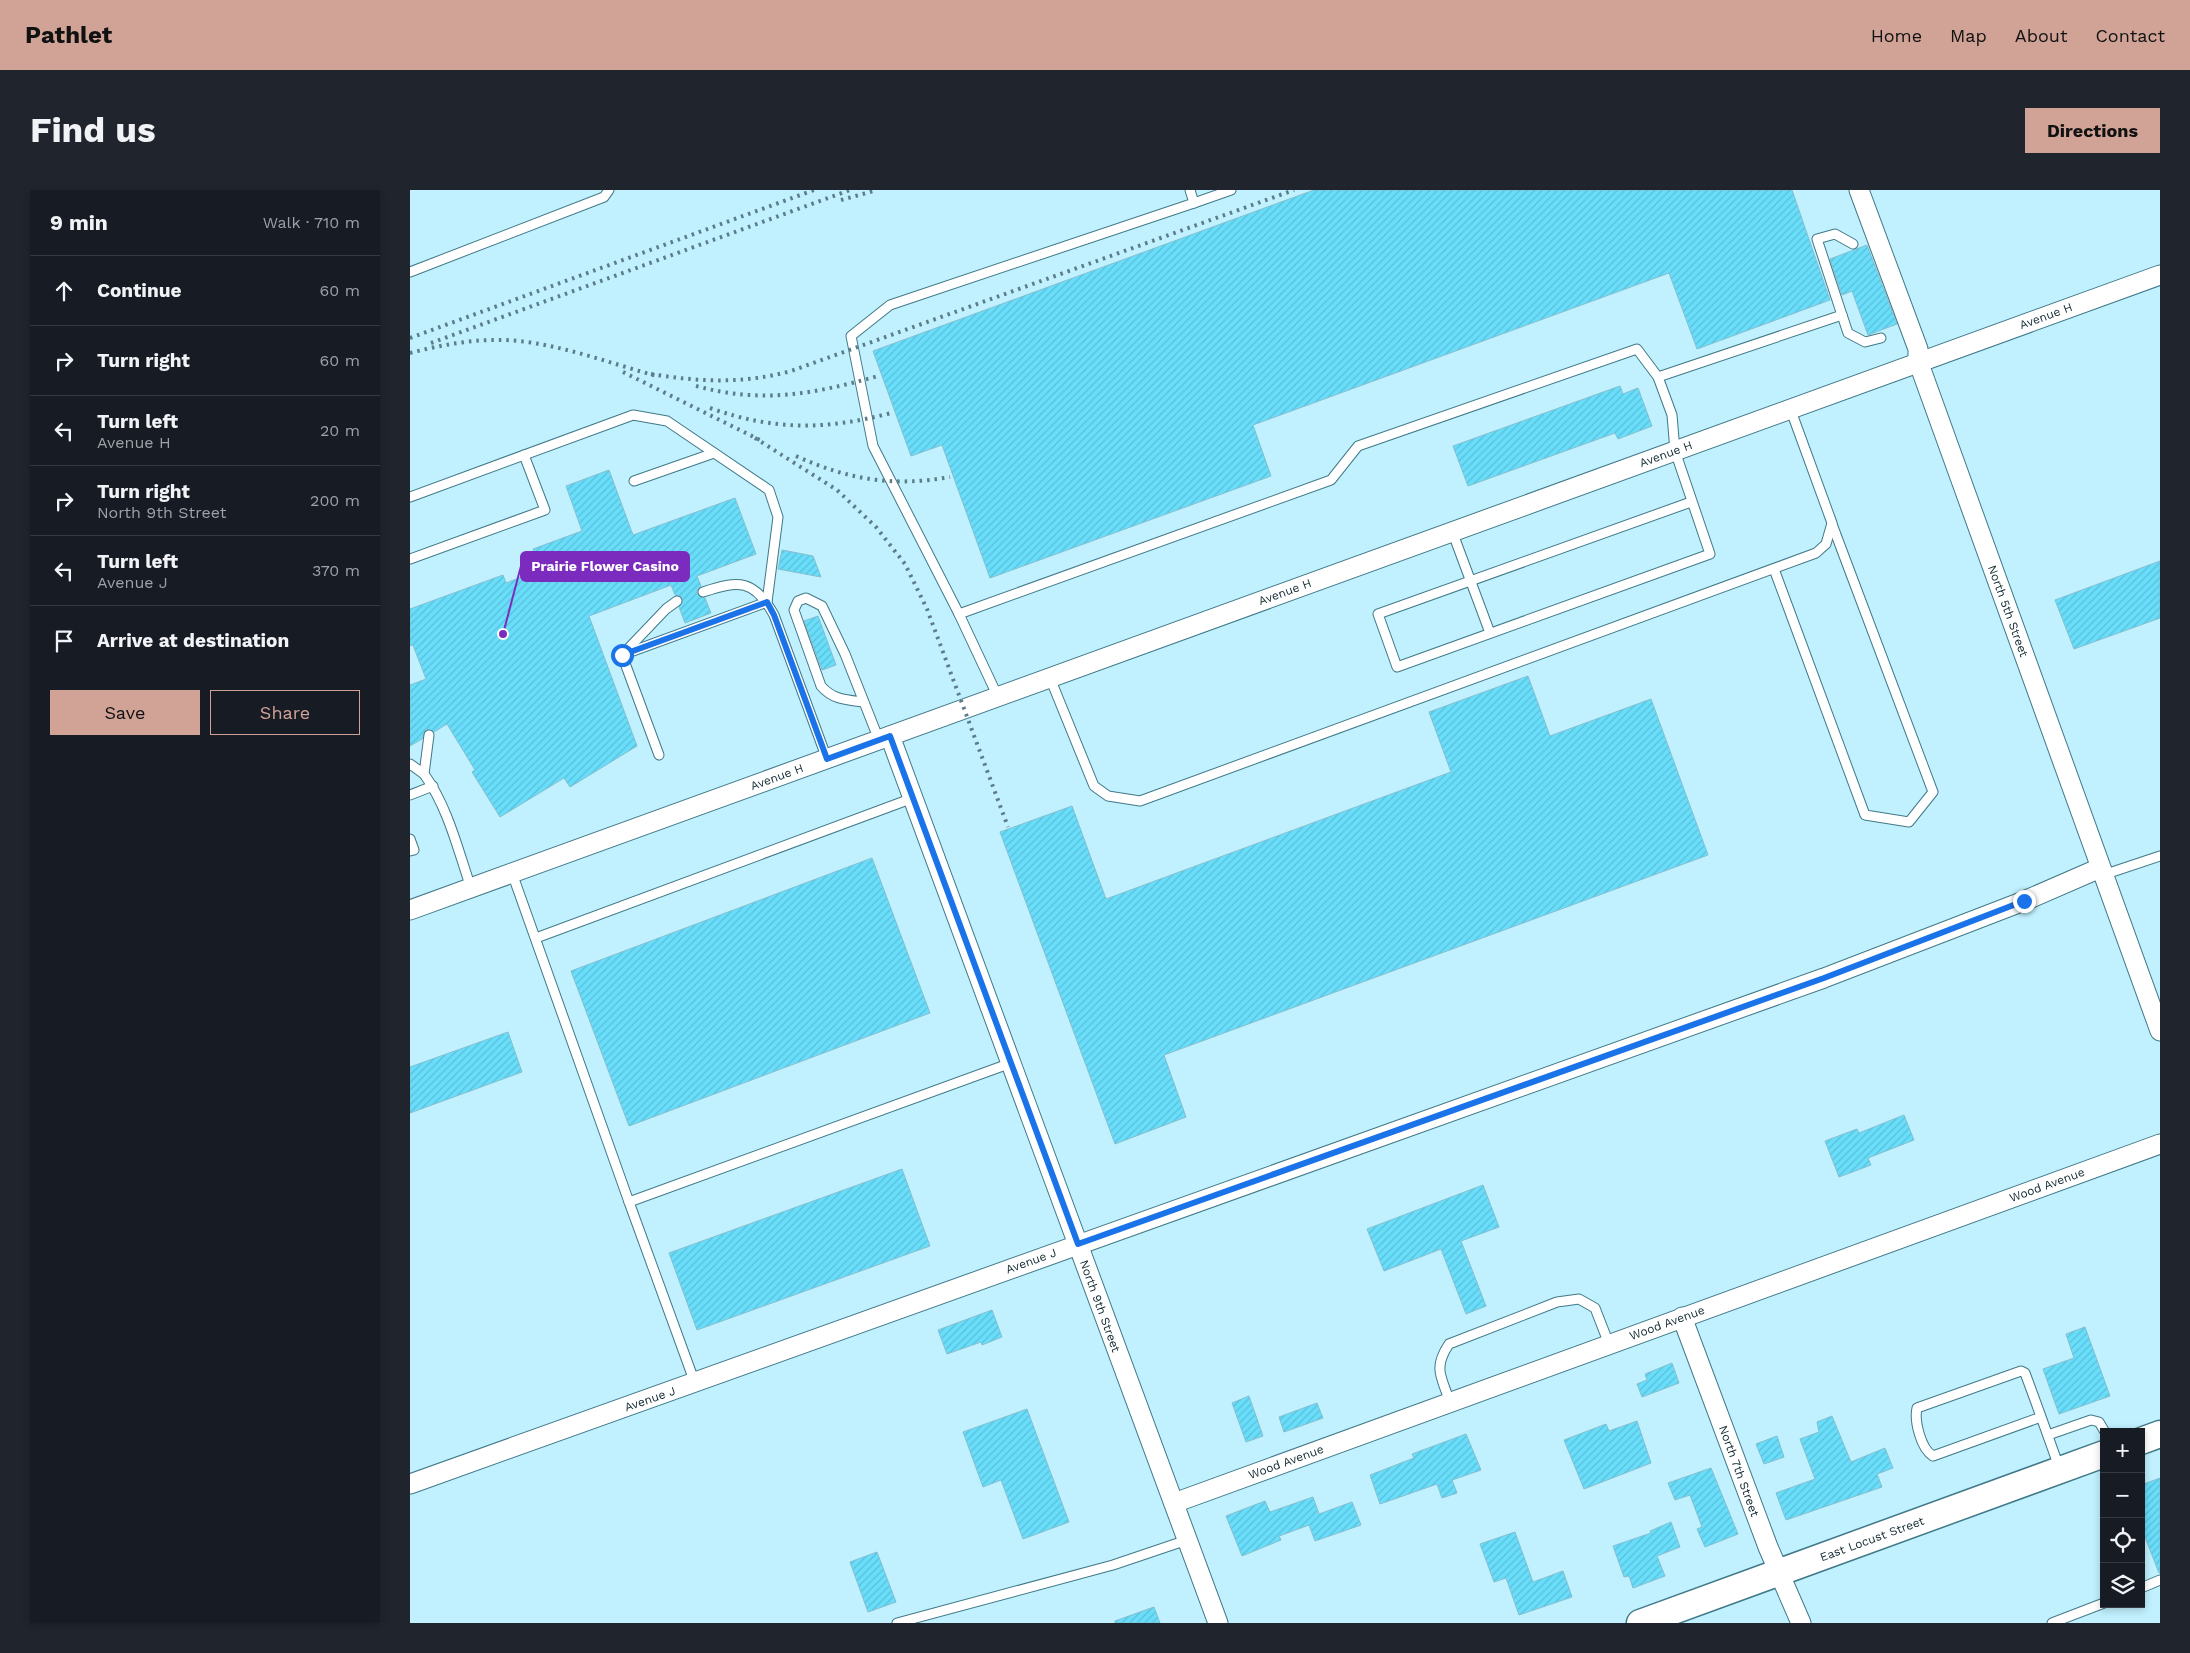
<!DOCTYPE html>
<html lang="en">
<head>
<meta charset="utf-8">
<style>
  body { margin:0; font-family:"Work Sans",sans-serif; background:#20242c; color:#f1f3f6 }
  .controls { position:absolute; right:15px; bottom:15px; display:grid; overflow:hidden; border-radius:0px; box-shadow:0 2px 8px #0003 }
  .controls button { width:45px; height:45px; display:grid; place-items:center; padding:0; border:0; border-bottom:1px solid #363941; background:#171b24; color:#f1f3f6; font:25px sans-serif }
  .stop { position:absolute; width:15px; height:15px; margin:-11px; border:4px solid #1a73e8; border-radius:50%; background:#fff }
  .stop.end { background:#1a73e8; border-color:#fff; box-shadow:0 1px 5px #0008 }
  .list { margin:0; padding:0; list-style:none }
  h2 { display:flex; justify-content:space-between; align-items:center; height:65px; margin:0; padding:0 20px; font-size:21px }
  h2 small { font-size:16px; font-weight:400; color:#9ea1a6 }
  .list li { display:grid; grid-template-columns:32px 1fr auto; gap:15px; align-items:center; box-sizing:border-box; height:70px; padding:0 20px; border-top:1px solid #363941 }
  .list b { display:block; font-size:19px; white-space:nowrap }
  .list p { margin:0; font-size:16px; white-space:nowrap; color:#9ea1a6 }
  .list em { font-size:16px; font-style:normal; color:#9ea1a6 }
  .actions { display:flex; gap:10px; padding:15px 20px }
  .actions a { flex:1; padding:11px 0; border:1px solid #d1a397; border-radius:0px; text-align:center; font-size:18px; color:#d1a397 }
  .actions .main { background:#d1a397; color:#111 }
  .icon { flex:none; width:28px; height:28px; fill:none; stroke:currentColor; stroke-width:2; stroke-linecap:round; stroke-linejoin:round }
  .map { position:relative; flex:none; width:1750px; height:1433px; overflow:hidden; border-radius:0px }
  header { display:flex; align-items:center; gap:30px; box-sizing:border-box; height:70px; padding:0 25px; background:#d1a397; color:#111 }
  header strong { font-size:24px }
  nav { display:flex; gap:28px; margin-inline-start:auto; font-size:18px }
  .intro { display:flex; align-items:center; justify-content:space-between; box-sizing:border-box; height:120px; padding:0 30px }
  h1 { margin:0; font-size:35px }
  .button { padding:12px 22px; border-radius:0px; background:#d1a397; color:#111; font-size:18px; font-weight:700 }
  main { display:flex; gap:30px; padding:0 30px }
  aside { flex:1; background:#171b24; border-radius:0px; box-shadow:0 2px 8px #0003 }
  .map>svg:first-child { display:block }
</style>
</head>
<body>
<header>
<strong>Pathlet</strong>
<nav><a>Home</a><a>Map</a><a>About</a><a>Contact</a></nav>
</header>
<div class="intro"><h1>Find us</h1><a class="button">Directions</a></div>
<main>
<aside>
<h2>9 min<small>Walk · 710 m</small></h2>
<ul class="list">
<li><svg class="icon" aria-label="ahead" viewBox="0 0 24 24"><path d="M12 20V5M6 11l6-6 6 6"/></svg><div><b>Continue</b></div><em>60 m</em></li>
<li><svg class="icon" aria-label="right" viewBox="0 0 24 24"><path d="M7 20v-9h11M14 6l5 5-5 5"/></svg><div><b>Turn right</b></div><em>60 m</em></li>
<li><svg class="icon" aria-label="left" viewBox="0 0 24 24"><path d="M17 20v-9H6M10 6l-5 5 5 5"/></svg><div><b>Turn left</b><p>Avenue H</p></div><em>20 m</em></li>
<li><svg class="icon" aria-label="right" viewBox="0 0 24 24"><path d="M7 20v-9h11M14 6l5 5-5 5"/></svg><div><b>Turn right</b><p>North 9th Street</p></div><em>200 m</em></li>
<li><svg class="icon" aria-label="left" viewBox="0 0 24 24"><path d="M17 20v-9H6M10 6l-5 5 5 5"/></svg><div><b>Turn left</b><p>Avenue J</p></div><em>370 m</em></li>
<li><svg class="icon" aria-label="arrive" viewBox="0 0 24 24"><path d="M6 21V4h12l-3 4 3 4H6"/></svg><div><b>Arrive at destination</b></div></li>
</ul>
<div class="actions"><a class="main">Save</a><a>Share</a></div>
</aside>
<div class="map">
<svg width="1750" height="1433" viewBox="0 0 1750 1433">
  <defs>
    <pattern id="building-hatch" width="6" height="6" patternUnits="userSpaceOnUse" patternTransform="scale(1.25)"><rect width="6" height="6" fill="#69defb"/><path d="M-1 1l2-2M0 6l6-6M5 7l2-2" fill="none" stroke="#5abed7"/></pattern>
  </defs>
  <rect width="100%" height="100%" fill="#c1f0fe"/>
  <!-- building -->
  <g fill="url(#building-hatch)" stroke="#85bfcf">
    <polygon points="904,0 1382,0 1420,110 1287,159 1259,83 843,235 861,286 580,388 532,255 501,266 463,161"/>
    <polygon points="1457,55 1487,134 1458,145 1442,101 1432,105 1420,69"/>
    <polygon points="1210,196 1213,204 1228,198 1242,236 1208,249 1205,243 1058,296 1043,256"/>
    <polygon points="199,280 223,345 325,308 346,364 287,386 291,396 287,400 287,404 295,408 301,423 275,433 269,417 273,410 270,406 265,405 261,395 179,426 227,556 160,597 154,588 90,627 62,582 65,580 37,534 24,542 16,539 12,549 0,556 0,495 16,489 3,455 0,456 0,419 93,385 96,393 130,380 123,359 172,341 156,296"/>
    <polygon points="372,360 403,366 411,387 368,379"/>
    <polygon points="1750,371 1750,428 1664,459 1645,410"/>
    <polygon points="408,426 426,475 412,480 394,431"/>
    <polygon points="1118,486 1140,546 1241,509 1298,665 754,865 776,927 705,954 590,642 662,616 696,709 1041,582 1019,522"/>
    <polygon points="462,668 520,823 219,936 161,781"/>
    <polygon points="98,842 112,882 0,923 0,877"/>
    <polygon points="1494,925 1504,950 1458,968 1461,975 1429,987 1415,951 1447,939 1449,943"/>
    <polygon points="492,979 520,1056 287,1140 259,1063"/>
    <polygon points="1073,995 1089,1037 1051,1051 1076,1116 1056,1124 1031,1059 974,1081 957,1039"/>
    <polygon points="582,1120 592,1147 572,1155 571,1152 537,1164 528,1140"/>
    <polygon points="1675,1137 1700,1206 1649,1224 1633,1179 1664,1168 1656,1144"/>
    <polygon points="1262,1173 1269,1193 1232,1207 1227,1194 1237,1190 1235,1184"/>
    <polygon points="839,1206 853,1246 836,1252 822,1213"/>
    <polygon points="907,1213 913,1228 874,1242 869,1227"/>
    <polygon points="617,1219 659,1332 613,1349 591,1290 573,1297 553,1242"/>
    <polygon points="1422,1226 1441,1272 1475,1258 1483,1278 1467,1284 1472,1297 1376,1330 1366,1303 1405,1289 1390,1249 1409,1242 1407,1232"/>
    <polygon points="1227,1231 1241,1273 1174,1299 1154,1250 1196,1234 1199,1241"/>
    <polygon points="1056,1244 1071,1280 1042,1290 1047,1303 1032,1308 1027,1294 970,1314 960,1285 1004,1268 1002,1264"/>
    <polygon points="1367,1246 1374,1267 1354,1274 1346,1254"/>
    <polygon points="1301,1278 1328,1344 1295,1357 1287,1339 1292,1337 1280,1305 1265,1310 1258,1293"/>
    <polygon points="1750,1288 1750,1383 1749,1383 1731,1337 1731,1295"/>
    <polygon points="903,1307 909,1324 942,1312 951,1335 905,1351 899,1335 869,1346 871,1350 832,1366 816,1326 855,1311 860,1322"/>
    <polygon points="1261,1332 1270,1357 1247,1366 1255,1386 1223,1398 1219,1386 1214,1387 1203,1356 1241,1343 1240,1341"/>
    <polygon points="1105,1342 1123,1392 1153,1381 1162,1407 1109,1425 1096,1388 1084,1392 1070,1354"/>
    <polygon points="467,1362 486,1412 458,1422 440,1372"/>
    <polygon points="744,1417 750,1433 705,1433 705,1431"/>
  </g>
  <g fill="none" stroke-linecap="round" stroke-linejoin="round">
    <!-- lane casing -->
    <g stroke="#407988" stroke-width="11">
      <g id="lane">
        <polyline points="784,13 821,0"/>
        <polyline points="0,82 194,7 199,0"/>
        <polyline points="1432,125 1438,143 1455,152 1471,148"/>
        <polyline points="1248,187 1432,125 1407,49 1425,44 1443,54"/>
        <polyline points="224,291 304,263"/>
        <polyline points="0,307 223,225 257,231 359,300 368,327 357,412"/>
        <polyline points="1042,341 1080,443"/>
        <polyline points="0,369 135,320 114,265"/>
        <polyline points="1364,379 1455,625 1499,632 1523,602 1422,334"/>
        <path d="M293 402C329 390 344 389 364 425L417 569"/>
        <polyline points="549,424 463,256 441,146 480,115 784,13 780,0"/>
        <polyline points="214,463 256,419 267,411"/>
        <polyline points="212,465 357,412"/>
        <polyline points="212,465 249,565"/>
        <polyline points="640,488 684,596 698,606 730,611 1406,363 1416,354 1422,333 1380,218"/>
        <polyline points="588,507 549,424 921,290 948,256 1227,159 1248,187 1262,225 1265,261 1300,364 987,477 968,424 1281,312"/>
        <path d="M454 512C437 510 423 510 411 496L384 420 388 411 396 408 412 416 435 464 469 550"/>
        <path d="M19 545 14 584C38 617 48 660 61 698"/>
        <polyline points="0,574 14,584"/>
        <polyline points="0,605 23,596"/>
        <polyline points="0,649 4,660 0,661"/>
        <polyline points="102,683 219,1012"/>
        <polyline points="1693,685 1750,666"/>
        <polyline points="126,748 503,608"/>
        <polyline points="285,1193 219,1012 601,873"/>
        <path d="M1040 1212C1031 1186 1023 1178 1039 1154L1147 1112 1169 1109 1185 1118 1199 1154"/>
        <path d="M1631 1227 1523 1266C1511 1259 1504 1231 1507 1218L1611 1181 1615 1183C1627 1215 1638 1246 1649 1277"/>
        <polyline points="1638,1245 1681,1230 1689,1232 1695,1242"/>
        <polyline points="1731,1398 1750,1390"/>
        <polyline points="487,1433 703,1375 777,1350"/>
        <polyline points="1642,1433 1694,1413"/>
      </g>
    </g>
    <!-- street casing -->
    <g stroke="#407988" stroke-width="21">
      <g id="street">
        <polyline points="1449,0 1508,159 1508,171 1750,841"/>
        <polyline points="480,546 808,1433"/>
        <polyline points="0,720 1750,85"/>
        <polyline points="1272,1127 1358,1357 1391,1433"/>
        <polyline points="0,1294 1414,788 1614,711 1690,678"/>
        <polyline points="764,1313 1750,954"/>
      </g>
    </g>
    <!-- secondary casing -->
    <g stroke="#407988" stroke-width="29">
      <g id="secondary">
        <polyline points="1731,1251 1750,1244"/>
        <polyline points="1230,1433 1694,1264"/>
      </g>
    </g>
    <!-- lane -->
    <use href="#lane" stroke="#fff" stroke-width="9"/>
    <!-- street -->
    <use href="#street" stroke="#fff" stroke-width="19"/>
    <!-- secondary -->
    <use href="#secondary" stroke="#fff" stroke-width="26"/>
    <!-- rail -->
    <g stroke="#5c7d87" stroke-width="4" stroke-dasharray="2.5 5" stroke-linecap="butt">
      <polyline points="431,10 467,0"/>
      <polyline points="0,148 404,0"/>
      <polyline points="21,153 440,0"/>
      <path d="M0 163C31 155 63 149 94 150 146 152 198 173 247 186"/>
      <polyline points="213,182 350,250"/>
      <path d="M241 184C290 192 333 194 381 181L884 0"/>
      <path d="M286 196C352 214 404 204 468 186"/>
      <path d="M300 218C365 241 416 240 481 223"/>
      <polyline points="345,248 427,300 466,337 495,374 517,419 598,637"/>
      <path d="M386 266C439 290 484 297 540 287"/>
    </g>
  </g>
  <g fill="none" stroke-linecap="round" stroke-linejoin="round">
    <!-- route -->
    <polyline stroke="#1a73e8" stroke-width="6" points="212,465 357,412 364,425 417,569 480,546 668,1054 1414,788 1614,711"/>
  </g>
  <g text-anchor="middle" stroke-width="4.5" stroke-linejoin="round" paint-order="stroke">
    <!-- street labels -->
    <g font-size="12" fill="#10282f" stroke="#fff">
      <text transform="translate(1636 126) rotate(-20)" y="4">Avenue H</text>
      <text transform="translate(1256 264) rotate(-20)" y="4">Avenue H</text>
      <text transform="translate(875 402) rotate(-20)" y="4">Avenue H</text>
      <text transform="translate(1598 421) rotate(70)" y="4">North 5th Street</text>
      <text transform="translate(367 587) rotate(-20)" y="4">Avenue H</text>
      <text transform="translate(1637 995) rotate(-20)" y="4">Wood Avenue</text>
      <text transform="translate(621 1071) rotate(-20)" y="4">Avenue J</text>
      <text transform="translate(690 1116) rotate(70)" y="4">North 9th Street</text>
      <text transform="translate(1257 1133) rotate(-20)" y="4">Wood Avenue</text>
      <text transform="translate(240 1209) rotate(-19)" y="4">Avenue J</text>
      <text transform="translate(876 1272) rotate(-20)" y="4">Wood Avenue</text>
      <text transform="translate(1329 1281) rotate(70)" y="4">North 7th Street</text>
      <text transform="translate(1462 1349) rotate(-20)" y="4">East Locust Street</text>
    </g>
  </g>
  <!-- callouts -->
  <path fill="none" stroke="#7b2cbf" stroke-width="2" d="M93 444L111 376"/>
  <circle fill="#7b2cbf" stroke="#fff" stroke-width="2" cx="93" cy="444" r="5"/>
  <rect fill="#7b2cbf" stroke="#7b2cbf" stroke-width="2" x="111" y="362" width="168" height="29" rx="5"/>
  <g font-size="14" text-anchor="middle" font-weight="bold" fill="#fff">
    <text x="195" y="381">Prairie Flower Casino</text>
  </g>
</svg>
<div class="controls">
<button>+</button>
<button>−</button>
<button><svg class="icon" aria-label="locate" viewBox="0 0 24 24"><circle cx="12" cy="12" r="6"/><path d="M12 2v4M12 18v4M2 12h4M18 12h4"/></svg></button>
<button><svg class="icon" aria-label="layers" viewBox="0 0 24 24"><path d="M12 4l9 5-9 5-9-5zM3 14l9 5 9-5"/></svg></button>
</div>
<div class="stop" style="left:212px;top:465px"></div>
<div class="stop end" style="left:1614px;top:711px"></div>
</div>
</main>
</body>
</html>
